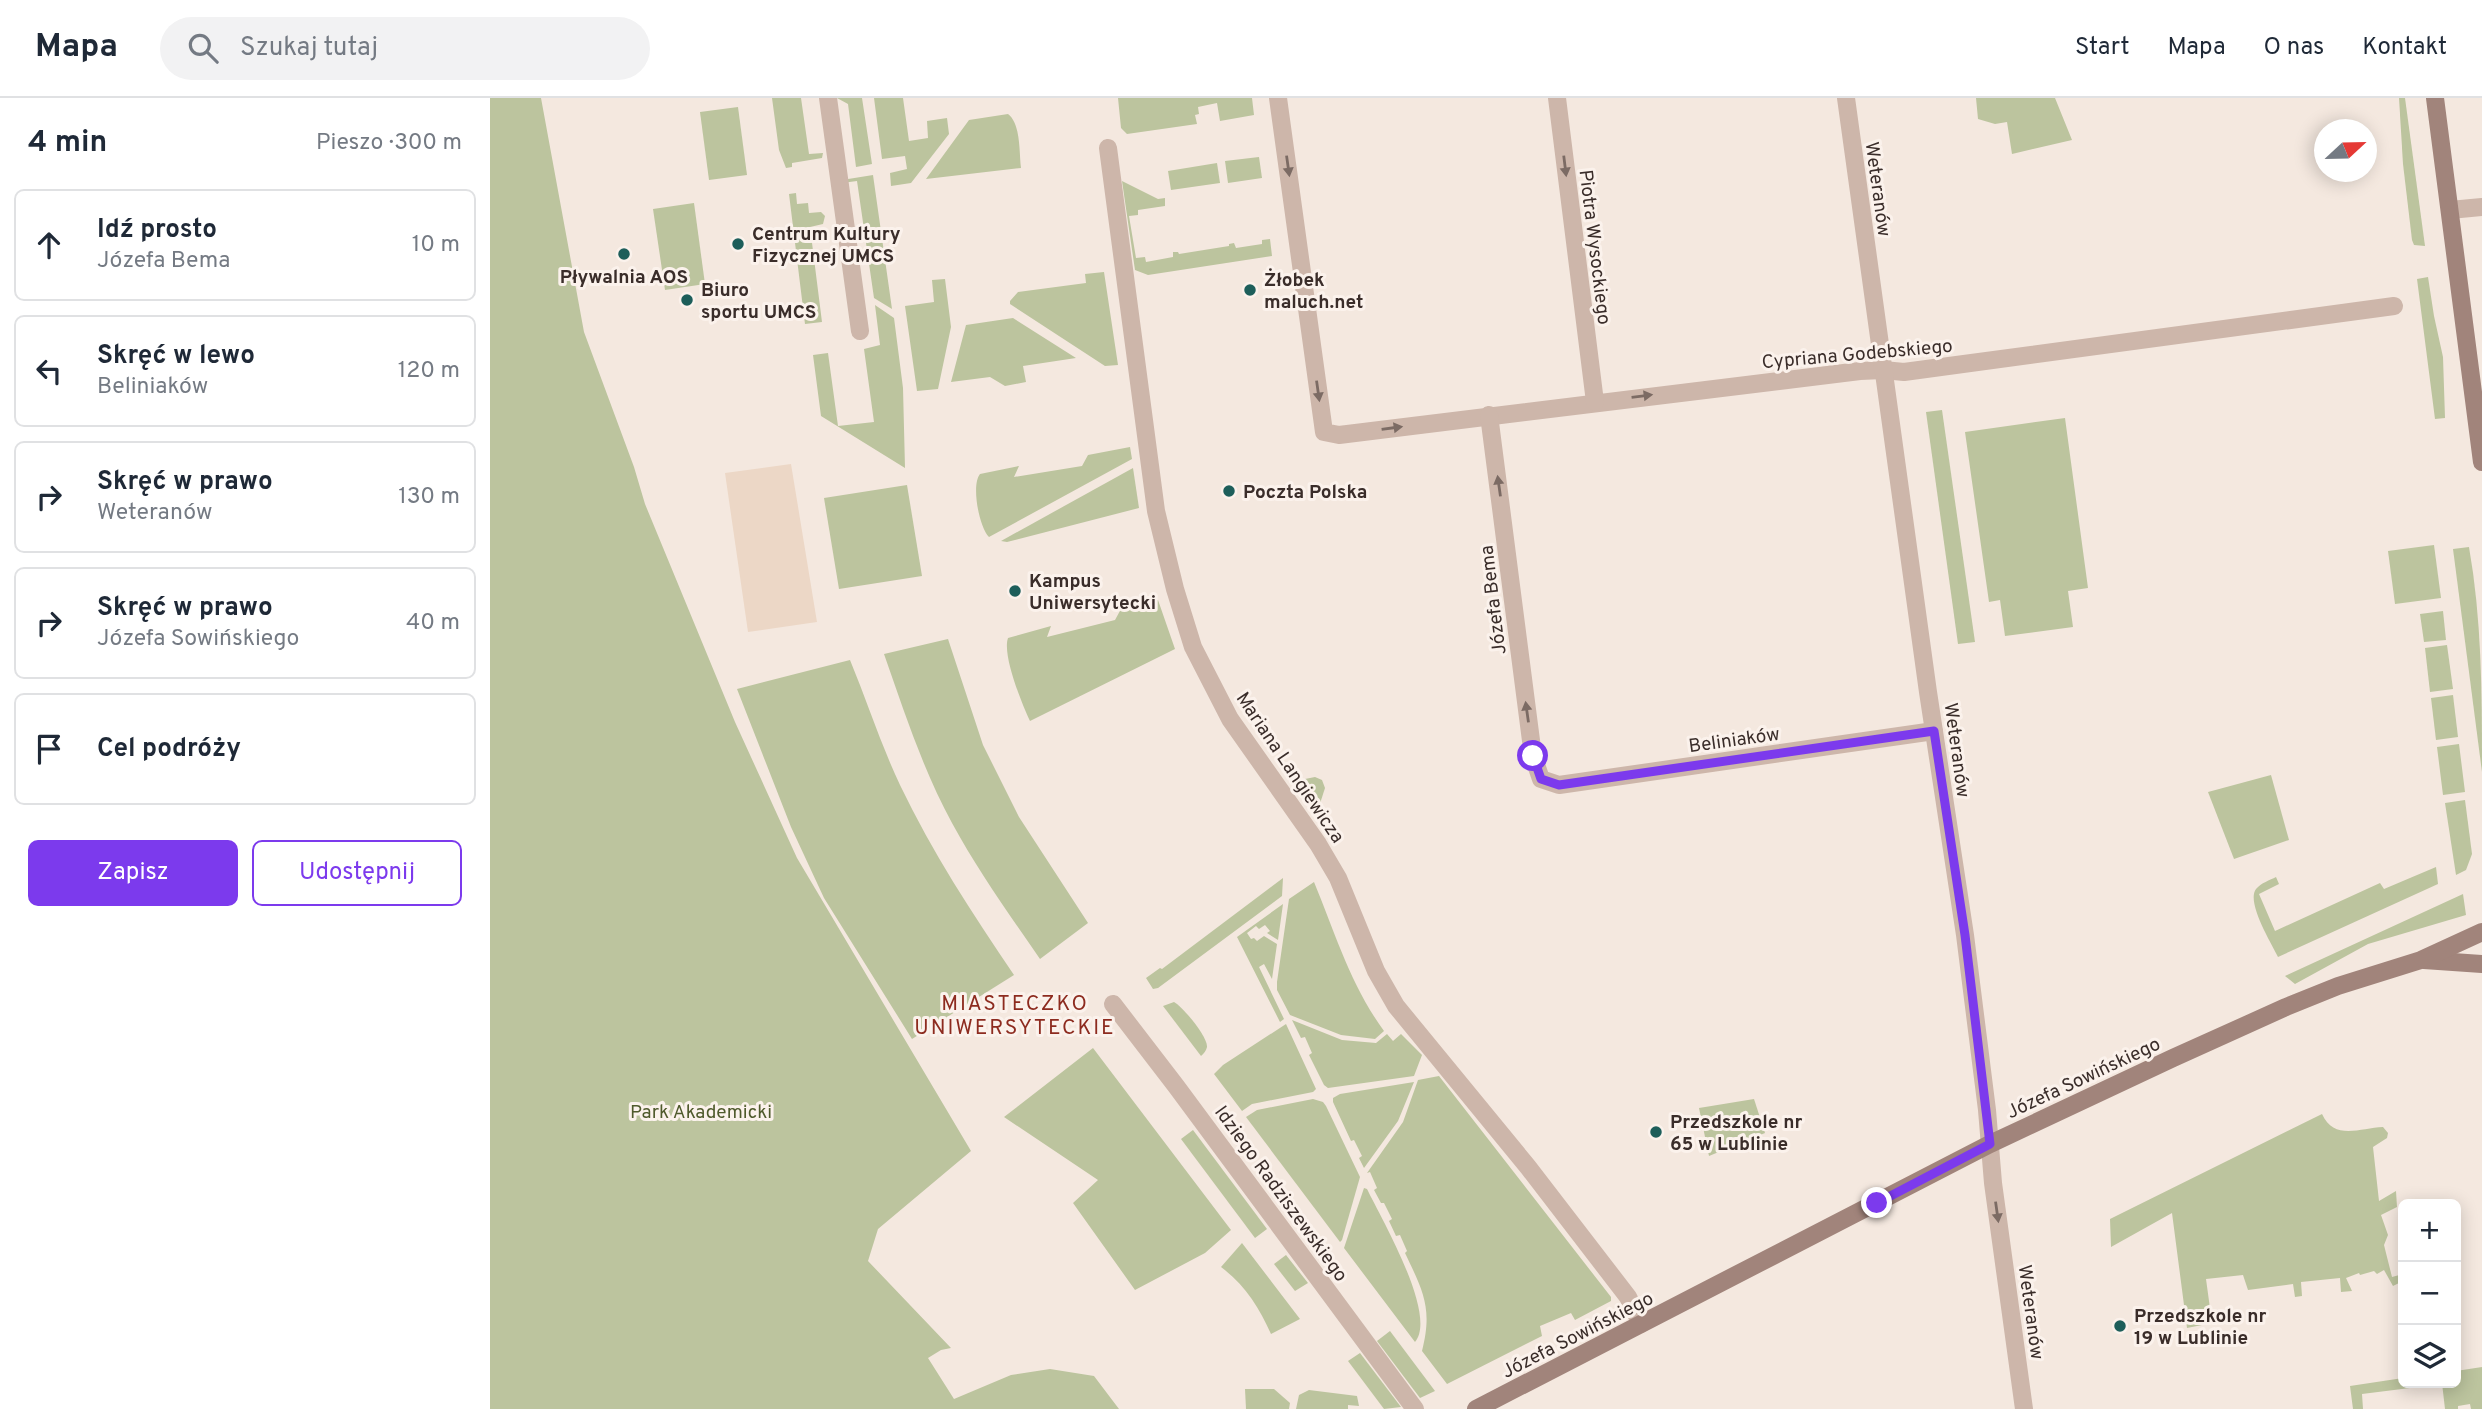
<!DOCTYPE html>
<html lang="pl">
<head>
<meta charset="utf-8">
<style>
  body { margin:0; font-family:Overpass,sans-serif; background:#f2f2f3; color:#1f2937 }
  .controls { position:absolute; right:21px; bottom:21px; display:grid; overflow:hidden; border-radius:10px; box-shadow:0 4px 18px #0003 }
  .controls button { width:63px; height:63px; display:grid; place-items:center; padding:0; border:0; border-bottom:2px solid #e0e1e3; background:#fff; color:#1f2937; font:35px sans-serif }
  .compass { position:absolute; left:1824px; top:21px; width:63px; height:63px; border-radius:50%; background:#fff; box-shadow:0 4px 18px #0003; rotate:68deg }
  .stop { position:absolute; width:21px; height:21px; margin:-16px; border:5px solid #7c3aed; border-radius:50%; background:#fff }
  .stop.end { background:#7c3aed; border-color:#fff; box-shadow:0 2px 7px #0008 }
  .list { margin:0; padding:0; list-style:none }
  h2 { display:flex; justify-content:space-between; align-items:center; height:91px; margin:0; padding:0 28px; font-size:30px }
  h2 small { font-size:23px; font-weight:400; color:#747a83 }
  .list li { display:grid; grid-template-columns:46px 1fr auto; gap:21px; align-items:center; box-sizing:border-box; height:112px; margin:0 14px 14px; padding:0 14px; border:2px solid #e0e1e3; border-radius:10px }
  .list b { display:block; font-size:26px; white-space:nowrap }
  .list p { margin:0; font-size:23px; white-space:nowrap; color:#747a83 }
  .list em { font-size:23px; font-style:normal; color:#747a83 }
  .actions { display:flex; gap:14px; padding:21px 28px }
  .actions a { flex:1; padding:16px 0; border:2px solid #7c3aed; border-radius:10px; text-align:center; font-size:24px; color:#7c3aed }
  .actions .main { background:#7c3aed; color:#fff }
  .icon { flex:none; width:38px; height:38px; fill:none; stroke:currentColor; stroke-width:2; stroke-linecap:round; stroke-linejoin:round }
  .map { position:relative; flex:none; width:1992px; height:1311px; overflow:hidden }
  header { display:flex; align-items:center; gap:42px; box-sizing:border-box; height:98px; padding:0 35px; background:#fff; border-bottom:2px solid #e0e1e3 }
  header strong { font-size:33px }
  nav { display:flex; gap:38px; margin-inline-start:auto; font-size:24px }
  .search { width:490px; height:63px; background:#f2f2f3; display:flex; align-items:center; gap:18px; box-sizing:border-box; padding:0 24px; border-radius:38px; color:#747a83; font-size:26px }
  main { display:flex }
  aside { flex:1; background:#fff }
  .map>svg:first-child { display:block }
</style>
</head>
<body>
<header>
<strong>Mapa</strong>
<div class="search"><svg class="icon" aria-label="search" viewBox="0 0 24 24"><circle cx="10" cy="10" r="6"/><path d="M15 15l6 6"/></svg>Szukaj tutaj</div>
<nav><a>Start</a><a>Mapa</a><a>O nas</a><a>Kontakt</a></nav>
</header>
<main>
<aside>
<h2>4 min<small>Pieszo · 300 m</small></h2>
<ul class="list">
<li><svg class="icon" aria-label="ahead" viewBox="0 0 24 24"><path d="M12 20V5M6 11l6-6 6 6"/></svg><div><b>Idź prosto</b><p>Józefa Bema</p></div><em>10 m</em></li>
<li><svg class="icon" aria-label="left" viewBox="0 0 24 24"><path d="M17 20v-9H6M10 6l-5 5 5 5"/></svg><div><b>Skręć w lewo</b><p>Beliniaków</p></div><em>120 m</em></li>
<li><svg class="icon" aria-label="right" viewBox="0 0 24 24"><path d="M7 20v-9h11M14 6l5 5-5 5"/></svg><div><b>Skręć w prawo</b><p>Weteranów</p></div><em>130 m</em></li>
<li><svg class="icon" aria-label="right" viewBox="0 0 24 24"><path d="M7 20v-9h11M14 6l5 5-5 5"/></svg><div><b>Skręć w prawo</b><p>Józefa Sowińskiego</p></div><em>40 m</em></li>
<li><svg class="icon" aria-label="arrive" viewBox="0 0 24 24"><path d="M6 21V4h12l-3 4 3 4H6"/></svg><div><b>Cel podróży</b></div></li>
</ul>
<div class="actions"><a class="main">Zapisz</a><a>Udostępnij</a></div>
</aside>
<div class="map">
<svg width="1992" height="1311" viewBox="0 0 1992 1311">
  <rect width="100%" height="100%" fill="#f4e8df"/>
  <!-- green -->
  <g fill="#bcc49e">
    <polygon points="0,0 51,0 94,234 144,369 155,406 245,624 307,760 481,1053 388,1131 378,1163 461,1250 451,1252 438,1260 464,1301 521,1277 560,1271 604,1278 629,1311 0,1311"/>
    <polygon points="282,0 311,0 319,56 333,55 332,60 302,65 302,69 296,70 289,52"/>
    <polygon points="347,0 372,0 382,66 366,69 358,6"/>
    <polygon points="384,0 413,0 419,43 438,40 437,23 457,20 459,36 421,85 401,88 400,75 417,71 415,58 392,61"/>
    <polygon points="628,0 762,0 764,17 730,23 727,5 708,9 709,16 705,17 707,26 637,36 631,30"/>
    <polygon points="1486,0 1565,0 1582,42 1522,56 1517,24 1505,26 1488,21"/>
    <polygon points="1909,0 1915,0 1935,148 1924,147 1922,142 1913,66"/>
    <polygon points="248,9 257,77 219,82 210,14"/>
    <path d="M518 16C531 26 529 54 531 70L436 81 479 22Z"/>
    <polygon points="769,59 772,80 738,85 735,63"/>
    <polygon points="727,65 730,85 681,92 678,73"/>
    <polygon points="383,77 402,211 384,200 367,83 352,85 352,82"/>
    <polygon points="632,83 668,101 675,100 675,108 648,112 648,117 639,118 646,160 655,159 656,164 683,159 683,154 688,154 689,156 739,148 739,146 744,145 746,150 772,146 772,142 780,141 782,158 658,177 645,172"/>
    <polygon points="306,95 307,106 318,105 319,115 331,114 335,118 333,126 320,129 332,224 315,226 299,96"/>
    <polygon points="204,105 215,186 175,192 163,111"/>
    <polygon points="614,174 628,267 615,268 520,206 520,203 528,194 596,185 595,176"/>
    <polygon points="1938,179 1944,218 1953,259 1955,320 1945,321 1927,181"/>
    <polygon points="455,181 461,229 448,291 427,293 415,208 444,204 442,182"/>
    <polygon points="385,207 404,220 413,290 415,370 331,318 323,257 338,255 348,328 384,324 374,251 390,247"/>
    <polygon points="523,220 586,260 533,268 536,284 515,288 500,279 461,284 476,227"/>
    <polygon points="1452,312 1485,544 1468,546 1436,314"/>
    <polygon points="1575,320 1598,490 1578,493 1583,529 1515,538 1510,502 1499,504 1475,334"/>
    <path d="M640 349 642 361 499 439C489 429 481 387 490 376L529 368 524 379 592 368 598 357Z"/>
    <polygon points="643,370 649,410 517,444 511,443"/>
    <polygon points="417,387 432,478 349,491 334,400"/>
    <polygon points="1944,447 1951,500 1905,506 1898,453"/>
    <path d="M1979 449C1992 523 1992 598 1992 674L1963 451Z"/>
    <path d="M668 502 685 551 540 623C532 606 512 557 518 540L561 528 557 539 625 522 631 511Z"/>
    <polygon points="1953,513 1956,542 1934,544 1930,516"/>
    <path d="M458 541 493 647 529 719 598 825 550 861C519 816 488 773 462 725 433 672 414 613 394 556Z"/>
    <polygon points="1957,547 1963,591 1940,594 1935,550"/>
    <path d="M360 562C377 603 391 647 410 687 442 754 482 815 524 877L422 941 334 800 301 729 247 591Z"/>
    <polygon points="1963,597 1968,639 1946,642 1941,600"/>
    <polygon points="1969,646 1975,694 1953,697 1947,649"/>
    <polygon points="1781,677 1799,742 1744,761 1718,694"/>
    <polygon points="825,679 832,682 835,690 826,718 806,687 815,681"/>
    <polygon points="1975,702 1982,756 1976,772 1966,777 1955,705"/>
    <path d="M1946 769 1948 786 1788 859C1781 845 1756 804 1766 791 1771 785 1780 782 1786 779L1789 786 1769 796 1785 833 1890 785 1894 791Z"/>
    <polygon points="793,780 792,798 668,890 663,891 656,880 670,870 672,871"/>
    <path d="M824 784C845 835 861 888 894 933L885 941 851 937 800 917 787 892V884L799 801Z"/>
    <polygon points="1973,796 1976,817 1878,846 1805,886 1795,878"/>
    <polygon points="793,806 788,842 777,835 780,833 775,827 769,831 766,828 757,835 761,841 764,840 767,843 774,838 787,846 782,881 774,866 769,869 794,921 790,924 747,839"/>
    <path d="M684 904C693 909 718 939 717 949 716 953 714 955 711 958L673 908Z"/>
    <polygon points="802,922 852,942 886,945 897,936 903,943 911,936 932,957 924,978 838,990 834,987 819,957 822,955 815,939 811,940"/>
    <polygon points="796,926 826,991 823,994 762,1006 752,1013 724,976 733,967"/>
    <polygon points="603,950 741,1132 715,1155 645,1192 583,1105 608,1082 514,1019"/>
    <path d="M949 978 1121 1199V1203L1085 1222 1081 1215 1050 1228 1052 1238 957 1286 932 1253C943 1210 933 1193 915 1155L917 1153 910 1137 906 1138 899 1123 902 1121 894 1105H891L884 1092 887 1090 880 1074 877 1075 913 1024 928 982Z"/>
    <polygon points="924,984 908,1023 874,1070 869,1060 872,1058 864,1042 861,1043 843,1004 843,1000 850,996"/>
    <polygon points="823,1001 833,1004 836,1008 870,1079 852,1142 850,1144 756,1019 767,1012"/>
    <polygon points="1264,1001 1275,1035 1219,1058 1209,1010"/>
    <path d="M1832 1016C1844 1043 1870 1030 1893 1029L1898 1035 1897 1040 1883 1049 1889 1103 1906 1093 1907 1109 1891 1117 1898 1137 1894 1147 1902 1179 1913 1176V1183L1903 1188 1894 1172 1887 1176 1884 1173 1870 1177 1869 1175 1856 1180 1862 1193 1851 1194 1850 1180 1811 1184 1812 1198 1805 1199 1803 1186 1758 1192 1753 1177 1716 1181 1722 1225 1697 1230 1682 1115 1621 1149 1620 1121Z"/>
    <polygon points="703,1032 777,1131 765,1140 691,1041"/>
    <path d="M874 1090 877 1091C891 1120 948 1217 925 1244L854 1150Z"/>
    <path d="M752 1145 810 1221 781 1236C769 1209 755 1187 731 1169Z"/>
    <polygon points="796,1157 818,1185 805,1193 784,1166"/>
    <polygon points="900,1233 945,1293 930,1300 887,1243"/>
    <polygon points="870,1255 911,1309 894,1311 858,1263"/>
    <polygon points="1992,1269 1992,1311 1981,1311 1980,1306 1968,1308 1968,1311 1955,1311 1952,1285 1966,1285 1966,1273"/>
    <polygon points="1913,1280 1913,1285 1936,1285 1936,1288 1872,1296 1873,1311 1863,1311 1860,1288"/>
    <polygon points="755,1291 784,1291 800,1305 799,1311 756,1311"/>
    <polygon points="819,1292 867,1298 869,1308 858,1307 858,1311 806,1311 809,1297"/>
  </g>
  <!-- plaza -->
  <polygon fill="#ecd7c6" points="301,366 327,524 258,534 235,375"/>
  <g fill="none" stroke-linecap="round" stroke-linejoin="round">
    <!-- street -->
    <g stroke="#cdb6aa" stroke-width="18">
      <polyline points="338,0 370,233"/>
      <polyline points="788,0 834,334 849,337 1370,273 1393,272 1414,274 1904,208"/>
      <polyline points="1067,0 1105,304"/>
      <polyline points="1356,0 1438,594 1475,837 1497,1012 1503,1085 1534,1311"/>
      <polyline points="618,50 666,413 685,491 703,549 740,621 828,746 848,780 886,873 906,908 1038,1069 1138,1199 1151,1226"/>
      <polyline points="1960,112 1992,109"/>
      <polyline points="999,317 1043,658 1051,681 1069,687 1444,633"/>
      <polyline points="623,906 686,988 925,1311"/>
    </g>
    <!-- secondary -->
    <g stroke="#a1847b" stroke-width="18">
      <polyline points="1945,0 1992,364"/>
      <polyline points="1934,862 1992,866"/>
      <polyline points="986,1311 1500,1046 1683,960 1796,909 1848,888 1931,862 1992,834"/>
    </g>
  </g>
  <!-- one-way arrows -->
  <defs><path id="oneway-solid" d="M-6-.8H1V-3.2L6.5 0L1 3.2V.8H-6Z" transform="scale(1.75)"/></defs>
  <g fill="#7c6b64">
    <use href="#oneway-solid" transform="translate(798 68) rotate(82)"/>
    <use href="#oneway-solid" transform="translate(1075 68) rotate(83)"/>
    <use href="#oneway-solid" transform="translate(828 293) rotate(82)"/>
    <use href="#oneway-solid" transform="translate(1152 298) rotate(-7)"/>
    <use href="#oneway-solid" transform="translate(902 330) rotate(-8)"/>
    <use href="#oneway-solid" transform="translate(1009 388) rotate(-98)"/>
    <use href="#oneway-solid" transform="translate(1037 614) rotate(-98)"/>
    <use href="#oneway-solid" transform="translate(1507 1114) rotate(82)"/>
  </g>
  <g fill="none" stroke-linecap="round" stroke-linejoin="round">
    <!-- route -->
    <polyline stroke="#7c3aed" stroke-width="9" points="1043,658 1051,681 1069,687 1444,633 1475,837 1500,1046 1387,1105"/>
  </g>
  <!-- markers -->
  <g fill="#1d5e5a" stroke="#fbf2ec" stroke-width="2.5">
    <circle cx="248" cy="146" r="7"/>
    <circle cx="134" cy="156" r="7"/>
    <circle cx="760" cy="192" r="7"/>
    <circle cx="197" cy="202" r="7"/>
    <circle cx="739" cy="393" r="7"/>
    <circle cx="525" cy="493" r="7"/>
    <circle cx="1166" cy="1034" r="7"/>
    <circle cx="1630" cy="1228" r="7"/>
  </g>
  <g text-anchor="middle" stroke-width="6" stroke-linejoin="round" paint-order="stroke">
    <!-- street labels -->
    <g font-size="19" fill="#3a2d2a" stroke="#fbf2ec">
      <text transform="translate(1389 91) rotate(82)" y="7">Weteranów</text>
      <text transform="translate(1106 149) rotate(83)" y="7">Piotra Wysockiego</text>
      <text transform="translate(1367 255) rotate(-5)" y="7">Cypriana Godebskiego</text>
      <text transform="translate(1002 502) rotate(-97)" y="7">Józefa Bema</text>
      <text transform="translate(1244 641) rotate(-8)" y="7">Beliniaków</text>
      <text transform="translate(1468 652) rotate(82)" y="7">Weteranów</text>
      <text transform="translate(801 669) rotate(56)" y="7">Mariana Langiewicza</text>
      <text transform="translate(1593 979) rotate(-25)" y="7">Józefa Sowińskiego</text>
      <text transform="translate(792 1095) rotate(54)" y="7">Idziego Radziszewskiego</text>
      <text transform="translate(1542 1214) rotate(82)" y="7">Weteranów</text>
      <text transform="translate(1087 1236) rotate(-27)" y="7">Józefa Sowińskiego</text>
    </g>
    <!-- poi labels -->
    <g font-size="19" font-weight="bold" fill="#3a2d2a" stroke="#fbf2ec" text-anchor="start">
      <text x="262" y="142">Centrum Kultury<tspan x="262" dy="22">Fizycznej UMCS</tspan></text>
      <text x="134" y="185" text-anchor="middle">Pływalnia AOS</text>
      <text x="774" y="188">Żłobek<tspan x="774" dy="22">maluch.net</tspan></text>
      <text x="211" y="198">Biuro<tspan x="211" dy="22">sportu UMCS</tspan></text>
      <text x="753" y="400">Poczta Polska</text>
      <text x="539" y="489">Kampus<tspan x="539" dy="22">Uniwersytecki</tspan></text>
      <text x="1180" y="1030">Przedszkole nr<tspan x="1180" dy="22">65 w Lublinie</tspan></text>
      <text x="1644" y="1224">Przedszkole nr<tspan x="1644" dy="22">19 w Lublinie</tspan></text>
    </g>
    <!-- park labels -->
    <g font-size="19" fill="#4f5a2c" stroke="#fbf2ec">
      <text x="211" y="1020">Park Akademicki</text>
    </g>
    <!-- neighbourhood labels -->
    <g font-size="21" letter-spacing="2" fill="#8d2b1f" stroke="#fbf2ec">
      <text x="525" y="912">MIASTECZKO<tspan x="525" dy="24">UNIWERSYTECKIE</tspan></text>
    </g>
  </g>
</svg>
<div class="controls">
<button>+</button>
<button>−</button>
<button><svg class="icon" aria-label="layers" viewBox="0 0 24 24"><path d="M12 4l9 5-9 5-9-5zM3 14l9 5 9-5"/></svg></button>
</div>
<svg class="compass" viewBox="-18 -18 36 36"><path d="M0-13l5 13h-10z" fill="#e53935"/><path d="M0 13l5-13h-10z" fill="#747a83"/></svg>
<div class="stop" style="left:1043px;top:658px"></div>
<div class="stop end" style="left:1387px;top:1105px"></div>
</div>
</main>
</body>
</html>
